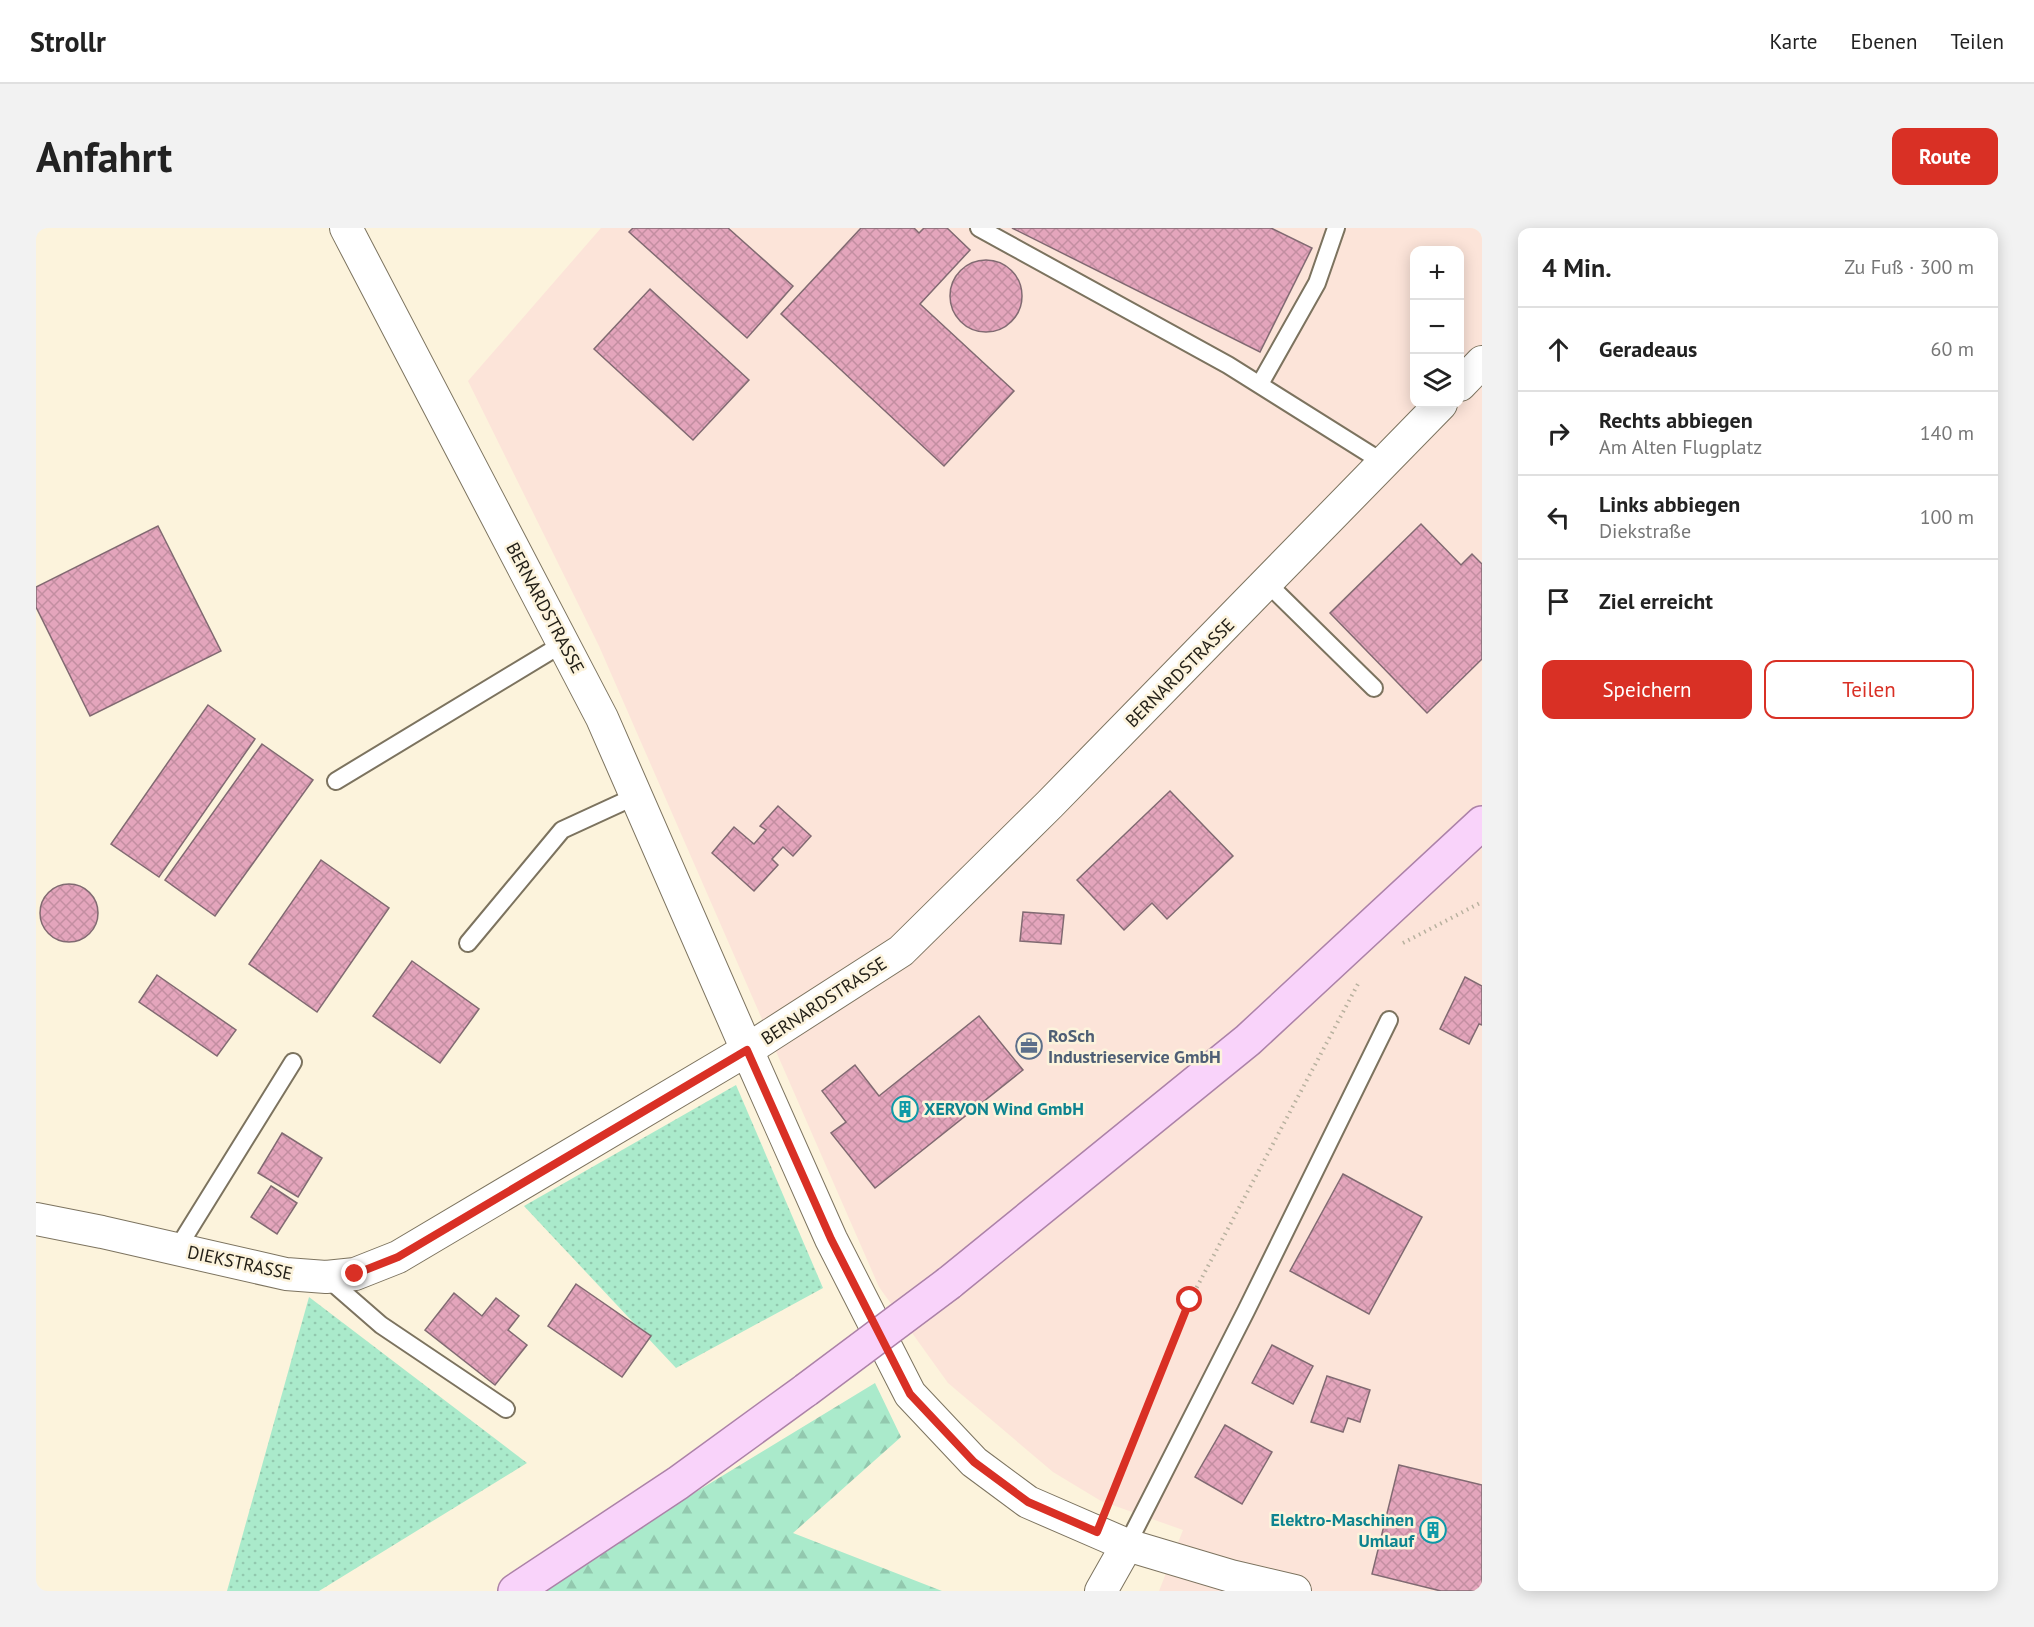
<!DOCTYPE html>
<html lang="de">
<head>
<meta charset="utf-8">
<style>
  body { margin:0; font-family:"PT Sans",sans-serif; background:#f2f2f2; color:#222 }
  .controls { position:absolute; right:18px; top:18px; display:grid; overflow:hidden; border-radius:12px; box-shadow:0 3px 15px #0003 }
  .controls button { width:54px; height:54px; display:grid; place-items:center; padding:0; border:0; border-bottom:2px solid #e0e0e0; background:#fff; color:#222; font:30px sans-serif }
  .stop { position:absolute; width:18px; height:18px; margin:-14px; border:4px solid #d93025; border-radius:50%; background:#fff }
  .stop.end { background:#d93025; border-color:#fff; box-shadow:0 2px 6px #0008 }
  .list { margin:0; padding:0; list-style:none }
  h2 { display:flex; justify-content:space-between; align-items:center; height:78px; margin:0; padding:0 24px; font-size:26px }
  h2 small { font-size:20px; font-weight:400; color:#767676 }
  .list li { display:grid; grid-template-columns:39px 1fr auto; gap:18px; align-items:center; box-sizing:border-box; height:84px; padding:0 24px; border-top:2px solid #e0e0e0 }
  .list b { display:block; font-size:22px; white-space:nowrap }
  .list p { margin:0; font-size:20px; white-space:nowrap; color:#767676 }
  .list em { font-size:20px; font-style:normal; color:#767676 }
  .actions { display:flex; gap:12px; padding:18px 24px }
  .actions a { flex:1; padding:14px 0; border:2px solid #d93025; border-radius:12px; text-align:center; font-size:21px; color:#d93025 }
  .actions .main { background:#d93025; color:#fff }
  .icon { flex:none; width:33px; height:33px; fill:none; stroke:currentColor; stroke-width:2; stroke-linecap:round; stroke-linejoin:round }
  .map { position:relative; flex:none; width:1446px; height:1363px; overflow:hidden; border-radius:12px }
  header { display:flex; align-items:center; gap:36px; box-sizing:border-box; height:84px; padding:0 30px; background:#fff; border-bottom:2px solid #e0e0e0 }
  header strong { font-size:28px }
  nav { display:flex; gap:33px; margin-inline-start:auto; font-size:21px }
  .intro { display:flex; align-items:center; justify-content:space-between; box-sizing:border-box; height:144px; padding:0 36px }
  h1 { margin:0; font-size:42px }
  .button { padding:15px 27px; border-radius:12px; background:#d93025; color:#fff; font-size:21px; font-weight:700 }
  main { display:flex; gap:36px; padding:0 36px }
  aside { flex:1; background:#fff; border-radius:12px; box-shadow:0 3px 15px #0003 }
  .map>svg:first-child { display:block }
</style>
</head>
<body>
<header>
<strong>Strollr</strong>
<nav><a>Karte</a><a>Ebenen</a><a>Teilen</a></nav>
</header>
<div class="intro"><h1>Anfahrt</h1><a class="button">Route</a></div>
<main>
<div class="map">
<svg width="1446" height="1363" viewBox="0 0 1446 1363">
  <defs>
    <pattern id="grass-dots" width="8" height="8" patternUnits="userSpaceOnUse" patternTransform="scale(1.5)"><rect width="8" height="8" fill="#aaeacb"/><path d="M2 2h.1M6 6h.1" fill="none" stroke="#92c8ae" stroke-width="1.8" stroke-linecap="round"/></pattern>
    <pattern id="forest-firs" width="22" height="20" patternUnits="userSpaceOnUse" patternTransform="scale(1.5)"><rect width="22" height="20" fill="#aaeacb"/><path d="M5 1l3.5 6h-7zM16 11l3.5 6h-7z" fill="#92c8ae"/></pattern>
    <pattern id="building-cross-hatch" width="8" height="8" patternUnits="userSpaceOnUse" patternTransform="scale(1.5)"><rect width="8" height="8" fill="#e4a5bc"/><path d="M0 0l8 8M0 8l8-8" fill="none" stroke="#c38ea1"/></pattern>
  </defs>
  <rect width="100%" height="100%" fill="#fcf3dc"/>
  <!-- commercial -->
  <path fill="#fce4d9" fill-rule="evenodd" d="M565 0H1446V1363H1123L1147 1302 1065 1273 1017 1244 912 1155 843 1059 563 418 432 153ZM1378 22H1424V176H1378Z"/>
  <!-- grass -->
  <g fill="url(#grass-dots)">
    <polygon points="700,857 787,1060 640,1140 488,978"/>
    <polygon points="273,1069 491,1235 283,1363 191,1363"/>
  </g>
  <!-- forest -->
  <polygon fill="url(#forest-firs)" points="839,1155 865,1209 757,1305 906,1363 497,1363"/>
  <!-- building -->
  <g fill="url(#building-cross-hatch)" stroke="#816a72" stroke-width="1.5">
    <polygon points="597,0 692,0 757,58 711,110 593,4"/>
    <polygon points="825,0 878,0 883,5 888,0 911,0 934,22 884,76 978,163 908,238 745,86"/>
    <polygon points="976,0 1235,0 1276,20 1224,124"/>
    <circle cx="950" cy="68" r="36"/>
    <polygon points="614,61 713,152 657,212 558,121"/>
    <polygon points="1385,296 1425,337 1436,326 1446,336 1446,431 1391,485 1294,385"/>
    <polygon points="122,298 185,423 54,488 0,379 0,359"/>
    <polygon points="172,477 219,511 123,649 75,616"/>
    <polygon points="226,516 277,552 179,688 129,652"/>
    <polygon points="1134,563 1197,628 1131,691 1116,675 1088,702 1041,652"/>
    <polygon points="742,578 775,608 757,628 747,619 736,631 742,637 718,663 676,625 698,599 718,616 730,602 724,598"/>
    <polygon points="285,632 353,680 281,784 213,736"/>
    <circle cx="33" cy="685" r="29"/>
    <polygon points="987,684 1028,687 1025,716 984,713"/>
    <polygon points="376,733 443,781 404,835 337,788"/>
    <polygon points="121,747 200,802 181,828 103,774"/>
    <polygon points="1429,749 1446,758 1446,797 1443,796 1433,816 1404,801"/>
    <polygon points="943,788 987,842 839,960 795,905 810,894 786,863 819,837 843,868"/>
    <polygon points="246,905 286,930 262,969 222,945"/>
    <polygon points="1307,946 1386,989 1333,1086 1254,1043"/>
    <polygon points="235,958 261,975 241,1006 215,989"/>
    <polygon points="540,1056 615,1108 586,1149 512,1098"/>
    <polygon points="418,1065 446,1088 460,1070 483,1088 472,1102 491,1117 459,1157 389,1102"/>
    <polygon points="1236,1117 1277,1138 1257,1176 1216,1155"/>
    <polygon points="1291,1148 1334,1162 1324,1194 1312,1190 1307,1204 1275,1194"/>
    <polygon points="1189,1197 1236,1224 1206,1276 1159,1249"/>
    <polygon points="1363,1237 1446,1257 1446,1363 1405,1363 1336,1346"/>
  </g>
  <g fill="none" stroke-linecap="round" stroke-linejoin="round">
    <!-- service casing -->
    <g stroke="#7c735f" stroke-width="20">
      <g id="service">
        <polyline points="943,0 1192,137 1348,235"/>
        <polyline points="1224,156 1281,55 1300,0"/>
        <polyline points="1231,355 1338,460"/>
        <polyline points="300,553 528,415"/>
        <polyline points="432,715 526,602 600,568"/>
        <polyline points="141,1021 257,834"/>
        <polyline points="291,1050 345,1097 470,1181"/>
        <polyline points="1091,1317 1210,1083 1353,792"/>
      </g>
    </g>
    <!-- minor casing -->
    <g stroke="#7c735f" stroke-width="34">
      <g id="minor">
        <polyline points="310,0 566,490 711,822 865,723 1014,576 1405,176"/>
        <polyline points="1424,157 1446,134"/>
        <polyline points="0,991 66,1004 250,1046 290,1049 319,1046 362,1029 711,822 795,1011 874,1166 938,1234 992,1274 1091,1317 1195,1348 1259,1363"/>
        <polyline points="1065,1363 1091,1317"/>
      </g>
    </g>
    <!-- primary casing -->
    <g stroke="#ac82a8" stroke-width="36">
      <g id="primary">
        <polyline points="913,1055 1212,812 1446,595"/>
        <polyline points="479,1363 642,1255 770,1162"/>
      </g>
    </g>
    <!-- path -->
    <g stroke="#b8b19f" stroke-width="4" stroke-dasharray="1.5 4.5" stroke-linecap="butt">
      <polyline points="1367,715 1446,674"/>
      <polyline points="1072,1276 1154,1072 1323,754"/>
    </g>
    <!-- service -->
    <use href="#service" stroke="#fff" stroke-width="16"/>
    <!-- minor -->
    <use href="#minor" stroke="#fff" stroke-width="32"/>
    <!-- primary -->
    <use href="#primary" stroke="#f9d3fa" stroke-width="33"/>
    <!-- primary-bridge casing -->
    <g stroke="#ac82a8" stroke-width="36" stroke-linecap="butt">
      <polyline id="primary-bridge" points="770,1162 913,1055"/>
    </g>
    <!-- primary-bridge -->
    <use href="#primary-bridge" stroke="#f9d3fa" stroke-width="33"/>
  </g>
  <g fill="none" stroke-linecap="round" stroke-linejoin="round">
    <!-- route -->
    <polyline stroke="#d93025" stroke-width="8" points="319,1046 362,1029 711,822 795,1011 874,1166 938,1234 992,1274 1061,1304 1154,1072"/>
  </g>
  <!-- icons -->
  <defs>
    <g id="office-ring" transform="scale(1.35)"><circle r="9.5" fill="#fcf3dc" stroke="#5c6f8a" stroke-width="1.5"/><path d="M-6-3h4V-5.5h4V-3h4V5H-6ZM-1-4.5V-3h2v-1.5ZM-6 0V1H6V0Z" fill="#5c6f8a"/></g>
    <g id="building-ring" transform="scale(1.35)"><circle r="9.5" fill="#fcf3dc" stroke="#0f9aa8" stroke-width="1.5"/><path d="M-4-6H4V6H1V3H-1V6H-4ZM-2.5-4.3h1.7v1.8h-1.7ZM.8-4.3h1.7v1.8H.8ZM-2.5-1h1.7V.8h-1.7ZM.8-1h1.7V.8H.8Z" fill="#0f9aa8"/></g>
  </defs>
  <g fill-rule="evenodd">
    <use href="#office-ring" x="993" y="818"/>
    <use href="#building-ring" x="869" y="881"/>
    <use href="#building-ring" x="1397" y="1302"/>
  </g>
  <g text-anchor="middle" stroke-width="5" stroke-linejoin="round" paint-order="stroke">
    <!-- street labels -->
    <g font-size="18" fill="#232018" stroke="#fcf3dc">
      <text transform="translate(509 380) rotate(62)" y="6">BERNARDSTRASSE</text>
      <text transform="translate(1144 445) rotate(-45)" y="6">BERNARDSTRASSE</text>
      <text transform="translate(788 773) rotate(-33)" y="6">BERNARDSTRASSE</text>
      <text transform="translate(204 1035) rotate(12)" y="6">DIEKSTRASSE</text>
    </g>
    <!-- service labels -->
    <g font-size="18" font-weight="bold" fill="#4e5e75" stroke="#fcf3dc" text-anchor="start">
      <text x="1012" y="814">RoSch<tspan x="1012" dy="21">Industrieservice GmbH</tspan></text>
    </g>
    <!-- culture labels -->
    <g font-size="18" font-weight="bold" fill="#0d838f" stroke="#fcf3dc" text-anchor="start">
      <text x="888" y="887">XERVON Wind GmbH</text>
      <text x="1378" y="1298" text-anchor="end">Elektro-Maschinen<tspan x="1378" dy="21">Umlauf</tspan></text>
    </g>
  </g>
</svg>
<div class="controls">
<button>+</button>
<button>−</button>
<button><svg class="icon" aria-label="layers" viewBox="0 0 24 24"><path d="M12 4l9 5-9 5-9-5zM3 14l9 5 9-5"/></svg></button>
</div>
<div class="stop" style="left:1154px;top:1072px"></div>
<div class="stop end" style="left:319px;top:1046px"></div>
</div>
<aside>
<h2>4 Min.<small>Zu Fuß · 300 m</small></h2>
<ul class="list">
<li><svg class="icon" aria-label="ahead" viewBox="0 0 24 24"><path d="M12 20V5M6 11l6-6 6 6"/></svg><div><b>Geradeaus</b></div><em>60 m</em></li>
<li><svg class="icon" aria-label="right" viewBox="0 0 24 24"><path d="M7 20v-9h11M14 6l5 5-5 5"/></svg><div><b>Rechts abbiegen</b><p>Am Alten Flugplatz</p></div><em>140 m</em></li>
<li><svg class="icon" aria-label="left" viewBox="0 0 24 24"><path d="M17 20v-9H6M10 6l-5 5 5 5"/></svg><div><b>Links abbiegen</b><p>Diekstraße</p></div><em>100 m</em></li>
<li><svg class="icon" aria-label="arrive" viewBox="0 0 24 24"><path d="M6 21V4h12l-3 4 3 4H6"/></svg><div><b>Ziel erreicht</b></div></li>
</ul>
<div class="actions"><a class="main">Speichern</a><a>Teilen</a></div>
</aside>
</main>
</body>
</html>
